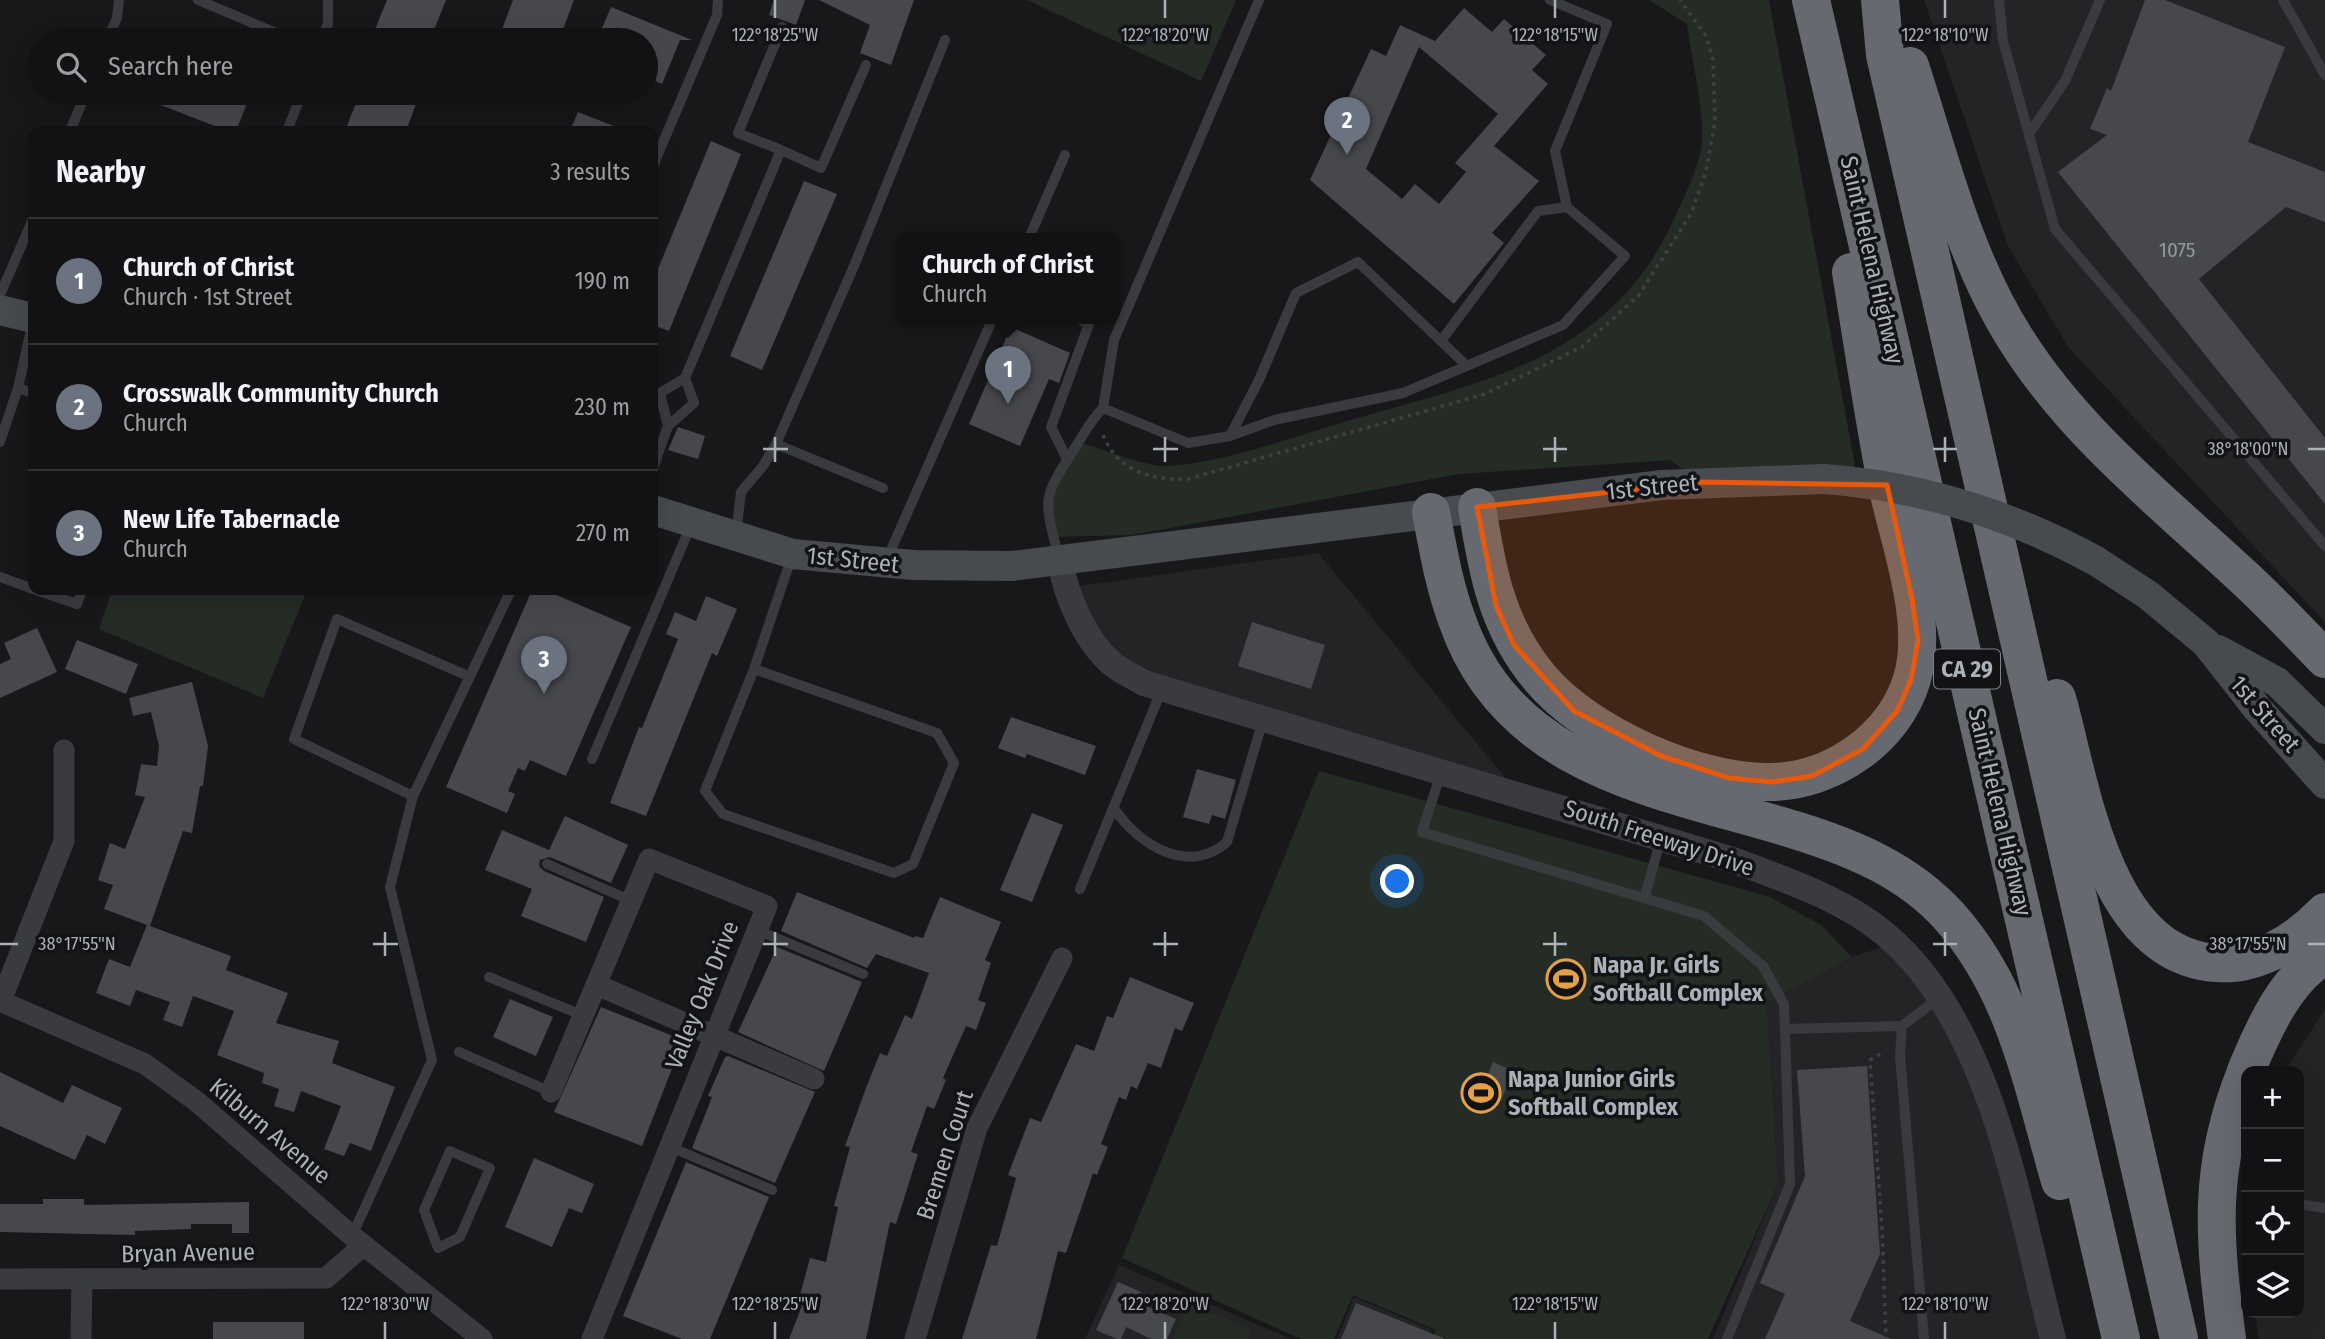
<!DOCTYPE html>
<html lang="en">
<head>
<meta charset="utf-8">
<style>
  body { margin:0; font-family:"Fira Sans Condensed",sans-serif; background:#1b1b1d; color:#f1f3f6 }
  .controls { position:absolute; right:21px; bottom:21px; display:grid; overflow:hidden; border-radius:14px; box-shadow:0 7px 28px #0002 }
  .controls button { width:63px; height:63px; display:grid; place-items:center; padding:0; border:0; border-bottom:2px solid #313234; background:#121214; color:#f1f3f6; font:35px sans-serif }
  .you { position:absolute; left:1398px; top:882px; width:24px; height:24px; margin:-18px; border:5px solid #fff; border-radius:50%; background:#1a73e8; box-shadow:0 0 0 10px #1a73e833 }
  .badge { display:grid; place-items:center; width:46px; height:46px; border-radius:50%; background:#ea580c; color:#fff; font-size:23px; font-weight:700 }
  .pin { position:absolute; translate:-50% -58px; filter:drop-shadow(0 2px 4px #0008) }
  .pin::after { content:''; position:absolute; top:37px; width:24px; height:21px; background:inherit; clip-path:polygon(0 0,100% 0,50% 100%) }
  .popup { position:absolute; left:896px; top:233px; width:224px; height:91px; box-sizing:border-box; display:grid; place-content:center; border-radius:14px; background:#121214; filter:drop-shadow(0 2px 5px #0005); font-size:23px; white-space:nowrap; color:#9c9ea0 }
  .popup b { font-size:26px; color:#f1f3f6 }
  .popup::after { content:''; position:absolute; left:50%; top:100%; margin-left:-14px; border:14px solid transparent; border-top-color:#121214 }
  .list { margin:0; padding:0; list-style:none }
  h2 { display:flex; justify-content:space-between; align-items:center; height:91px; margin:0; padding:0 28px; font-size:30px }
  h2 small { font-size:23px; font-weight:400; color:#9c9ea0 }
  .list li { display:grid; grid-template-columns:46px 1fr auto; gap:21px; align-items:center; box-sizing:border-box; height:126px; padding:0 28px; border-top:2px solid #313234 }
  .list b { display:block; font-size:26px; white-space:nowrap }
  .list p { margin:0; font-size:23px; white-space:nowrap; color:#9c9ea0 }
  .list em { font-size:23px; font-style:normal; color:#9c9ea0 }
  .icon { flex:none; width:38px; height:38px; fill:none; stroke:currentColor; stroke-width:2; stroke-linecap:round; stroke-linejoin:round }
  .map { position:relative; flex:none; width:2325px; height:1339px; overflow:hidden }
  .search { position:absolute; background:#121214; box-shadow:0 7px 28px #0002; left:28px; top:28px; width:630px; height:77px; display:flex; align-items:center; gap:18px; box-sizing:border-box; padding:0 24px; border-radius:38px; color:#9c9ea0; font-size:26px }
  .panel { position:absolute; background:#121214; box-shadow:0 7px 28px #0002; left:28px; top:126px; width:630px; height:469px; border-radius:14px }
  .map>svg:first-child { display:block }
</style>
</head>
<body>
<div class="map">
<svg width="2325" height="1339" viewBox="0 0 2325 1339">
  <rect width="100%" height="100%" fill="#18181a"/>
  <!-- built -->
  <g fill="#242427">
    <polygon points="1924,0 2325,0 2325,622 2069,348 2008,246"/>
    <polygon points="1318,553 1519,794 1111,663 1065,588"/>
    <polygon points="1895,943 1962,1032 2053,1339 1713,1339 1778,1184 1767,1003 1852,957"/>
    <polygon points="2325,1009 2325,1339 2259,1339 2255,1313 2299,1313 2299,1071 2285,1071"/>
    <polygon points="1119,1265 1291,1339 1085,1339"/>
    <polygon points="1354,1297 1432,1330 1429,1339 1337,1339"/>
  </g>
  <!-- green -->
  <g fill="#242c25">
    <polygon points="1027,0 1236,0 1201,81"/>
    <path d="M1649 0H1769L1858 482H1700L1670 460 1459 474 1132 535 1053 537C1044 502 1058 470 1079 442 1099 448 1147 467 1165 466 1228 463 1300 434 1361 417 1492 380 1612 355 1674 219 1685 195 1700 166 1702 140 1704 108 1691 57 1687 24Z"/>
    <polygon points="112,590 307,590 263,698 99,629"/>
    <polygon points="1319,771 1770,897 1821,925 1852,957 1767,1003 1778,1184 1708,1339 1433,1339 1436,1330 1353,1295 1334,1339 1301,1339 1122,1258"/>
    <polygon points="1188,1303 1251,1330 1247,1339 1173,1339"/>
  </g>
  <!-- building -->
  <g fill="#47484c" fill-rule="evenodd">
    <polygon points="387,0 446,0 430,40 395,40 374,32"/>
    <polygon points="513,0 574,0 559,40 498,40"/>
    <polygon points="774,0 805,0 796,25 769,15"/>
    <polygon points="819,0 914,0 891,65 860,53 870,25"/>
    <polygon points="2145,0 2165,0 2285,47 2248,142 2325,172 2325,222 2286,207 2199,279 2325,438 2325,504 2058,172 2107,135 2090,129 2107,88 2111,91"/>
    <polygon points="611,7 692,40 680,40 662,84 646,77 646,40 597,40"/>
    <path d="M1464 8 1492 32 1504 19 1546 55 1532 70 1548 84 1494 146 1539 181 1492 233 1504 243 1454 304 1310 180 1371 49 1386 56 1400 25 1435 41ZM1419 47 1498 114 1455 163 1466 172 1439 204 1415 184 1402 199 1366 169Z"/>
    <polygon points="251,93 236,131 228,131 132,94"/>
    <polygon points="360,93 420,93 406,131 345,131"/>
    <polygon points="578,112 624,130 624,131 570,131"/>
    <polygon points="711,141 741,154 669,331 653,325 653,281"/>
    <polygon points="804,181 837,194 762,370 730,356"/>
    <polygon points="1011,327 1070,353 1059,383 1049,379 1020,446 969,424"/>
    <polygon points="678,427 705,436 698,459 668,450"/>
    <polygon points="532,590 545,590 631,627 566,776 530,760 525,771 518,768 508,791 515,794 507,813 446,787"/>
    <polygon points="706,596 737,609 717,656 712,653 646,816 610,803 639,727 642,728 678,639 666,634 675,612 696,621"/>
    <polygon points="1252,622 1325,645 1311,689 1238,666"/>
    <polygon points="37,628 57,672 0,698 0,664 11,659 4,643"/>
    <polygon points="77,640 138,664 126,694 65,669"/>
    <polygon points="192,682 208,746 203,786 200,786 192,833 183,831 150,926 231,956 226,970 288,993 276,1023 339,1041 332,1063 395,1087 371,1151 350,1143 344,1156 324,1149 341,1106 301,1091 294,1112 274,1106 279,1089 262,1083 264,1073 217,1055 234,1011 193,996 182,1027 163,1020 170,1002 136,990 130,1006 96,993 109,959 130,967 147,925 104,909 113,885 98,880 110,843 125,849 145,797 135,795 141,764 157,766 159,746 151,712 133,716 129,698"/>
    <polygon points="1011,717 1096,746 1085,775 1027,754 1025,758 998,748"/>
    <polygon points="1197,769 1236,780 1225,819 1212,815 1209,824 1183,817"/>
    <polygon points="1032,813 1063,825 1032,902 1000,890"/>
    <polygon points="565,816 628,845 611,883 550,857 540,860 539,866 544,871 604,897 586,942 521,916 532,889 485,870 502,830 549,850"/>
    <polygon points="797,892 914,938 915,936 923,938 940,897 1001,922 985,960 991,963 978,1000 986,1003 976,1030 966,1026 943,1078 946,1080 934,1109 927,1106 911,1152 918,1154 896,1224 890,1222 866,1339 789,1339 800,1311 796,1310 810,1258 826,1262 838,1207 834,1206 850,1147 845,1146 866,1088 880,1053 887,1056 905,1015 912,1019 929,973 876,954 867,968 781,931"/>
    <polygon points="777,947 862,982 824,1071 738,1032"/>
    <polygon points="1130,977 1194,1003 1182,1031 1175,1028 1161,1068 1148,1063 1137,1089 1131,1086 1126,1100 1119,1097 1101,1144 1108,1147 1097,1175 1093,1173 1066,1253 1058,1251 1036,1339 962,1339 991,1245 997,1246 1016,1178 1008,1175 1030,1118 1041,1122 1076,1044 1094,1051 1107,1016 1113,1018"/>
    <polygon points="510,999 553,1017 536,1056 493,1037"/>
    <polygon points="601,1007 683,1040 642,1146 554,1112"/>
    <polygon points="728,1056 815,1092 775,1183 692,1148 712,1097 708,1096 725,1057"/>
    <polygon points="1493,1062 1513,1071 1501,1101 1481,1093"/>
    <polygon points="1867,1066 1880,1254 1850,1321 1891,1339 1765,1339 1785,1294 1760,1283 1805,1176 1797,1070"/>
    <polygon points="0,1072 63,1103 72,1085 122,1108 105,1144 87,1135 75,1160 0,1126"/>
    <polygon points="534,1158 594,1184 582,1213 569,1208 552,1247 505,1227"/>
    <polygon points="686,1162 769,1197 710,1339 682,1339 623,1316"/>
    <polygon points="43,1199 84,1199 84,1205 249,1202 249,1233 232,1233 232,1224 191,1224 191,1229 135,1231 135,1235 0,1232 0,1204 43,1204"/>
    <polygon points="1118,1282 1141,1292 1137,1302 1176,1319 1167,1339 1151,1339 1126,1327 1121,1339 1117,1339 1096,1330"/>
    <polygon points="1356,1303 1443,1338 1443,1339 1341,1339"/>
    <rect x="213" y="1322" width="91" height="17"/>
  </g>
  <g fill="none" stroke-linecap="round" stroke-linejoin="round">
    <!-- path -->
    <g stroke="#3f4245" stroke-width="3.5" stroke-dasharray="3.5 5" stroke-linecap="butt">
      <path d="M1103 435C1118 472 1151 480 1188 479L1485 394 1582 347 1638 296 1691 214 1706 172 1715 120 1713 60 1706 36 1680 0"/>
      <polyline points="1880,1054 1870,1060 1882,1229 1886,1339"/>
    </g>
    <!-- service -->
    <g stroke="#393b3e" stroke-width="10">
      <polyline points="198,0 293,40"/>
      <polyline points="1999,0 2003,41 2055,229 2325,546"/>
      <polyline points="2283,0 2325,75"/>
      <polyline points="107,40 117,18 119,0"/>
      <polyline points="322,40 328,23 328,0"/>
      <polyline points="70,131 86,93"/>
      <polyline points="287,131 302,93"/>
      <polyline points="2029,134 2065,81 2100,0"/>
      <polyline points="781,150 738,133 782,27"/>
      <polyline points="653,166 717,15 718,0"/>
      <polyline points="1029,238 1065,155"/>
      <polyline points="0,295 33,219"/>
      <polyline points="1441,341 1538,211 1567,207"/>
      <polyline points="685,378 781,150 821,168 866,65"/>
      <polyline points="18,388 33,393"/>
      <polyline points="1103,408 1114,340 1259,0"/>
      <polyline points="1230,436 1259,380 1296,293 1358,262 1467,366"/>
      <polyline points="0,442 18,388 33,321"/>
      <polyline points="776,444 883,488"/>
      <polyline points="1066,457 1051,427 1089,324 1076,318"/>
      <polyline points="653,468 668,426 694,403 685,378 660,393 668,426"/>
      <polyline points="736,534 741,492 763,466 776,444 854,266 945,40"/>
      <path d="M1059 558C1042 493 1043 499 1078 443 1086 430 1092 419 1103 408L1188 443 1230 436 1274 420 1403 393 1563 325 1625 256 1567 207 1555 151 1607 24 1550 0"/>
      <polyline points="887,559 993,318"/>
      <polyline points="0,577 33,589"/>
      <polyline points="36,590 77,604 82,590"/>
      <polyline points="754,669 937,733 954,763 913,864 894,873 723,814 705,791 754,669 792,556"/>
      <polyline points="592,759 691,525"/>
      <polyline points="1441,773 1422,832 1704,916 1763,966 1784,1004 1785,1029"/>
      <polyline points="413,796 294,739 337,619 468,676"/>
      <path d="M1114 808C1138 845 1189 876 1227 842L1263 720"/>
      <polyline points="547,864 632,901"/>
      <polyline points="1080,889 1162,689"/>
      <polyline points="1645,896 1661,838"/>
      <polyline points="757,930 863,974"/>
      <polyline points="489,977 584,1016"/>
      <polyline points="1902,1026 1900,1055 1924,1339"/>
      <polyline points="459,1052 551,1092"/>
      <polyline points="668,1146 772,1190"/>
      <polygon points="450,1151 490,1168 460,1237 438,1248 424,1210"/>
      <polyline points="2299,1204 2325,1208"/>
      <polyline points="352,1236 432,1060 390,887 413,796 511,590"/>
      <polyline points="1727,1339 1790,1184 1785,1029 1902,1026 1940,997"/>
    </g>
    <!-- minor -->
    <g stroke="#393b3e" stroke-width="21">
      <polyline points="597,985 814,1079"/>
      <polyline points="0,1001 145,1064 196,1101 352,1236 482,1339"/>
      <polyline points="1,1001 64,841 64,750"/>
      <polyline points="551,1092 649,859 767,906 592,1339"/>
      <polyline points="0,1279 326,1278 364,1245"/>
      <polyline points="81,1339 82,1280"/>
      <polyline points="915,1339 977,1128 1062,958"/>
    </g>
    <!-- tertiary -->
    <path stroke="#393b3e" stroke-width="26" d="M1060 561C1066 595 1084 639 1111 663 1120 671 1134 677 1144 683L1733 860C1785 880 1842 898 1885 934 1993 1024 2019 1209 2053 1339"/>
    <!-- secondary -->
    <g stroke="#474a4e" stroke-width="30">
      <polyline points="0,310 33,318"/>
      <polyline points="653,510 793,554 913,565 1012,566 1662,485 1824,479"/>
      <polyline points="2096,561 2148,595 2206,643 2257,708 2325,784"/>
      <polyline points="2218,650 2277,682 2325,729"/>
    </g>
    <!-- motorway -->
    <g stroke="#66696f" stroke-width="38">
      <polyline points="1811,0 2121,1339"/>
      <polyline points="1880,0 1885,55 2179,1339"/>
      <path d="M1910 66C1940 157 1963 256 2015 338 2073 431 2159 499 2238 572 2269 600 2296 629 2325 659"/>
      <path d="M1477 507C1487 571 1497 627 1540 678 1586 734 1699 784 1771 782 1832 781 1894 739 1912 679 1930 618 1897 537 1885 476 1872 408 1862 340 1851 272"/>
      <path d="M1431 512C1438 549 1444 585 1457 620 1509 770 1661 789 1795 830 1853 848 1907 870 1949 916 2016 990 2033 1088 2060 1181"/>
      <path d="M2057 698C2082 787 2103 956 2217 963 2258 966 2297 941 2325 912"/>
      <path d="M2246 1071C2263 1030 2285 979 2325 955"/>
      <path d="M2227 1339C2214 1239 2207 1168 2246 1072"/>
    </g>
    <!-- secondary-bridge -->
    <path stroke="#474a4e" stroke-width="30" d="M1824 479C1922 486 2010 514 2096 561"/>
  </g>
  <!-- marked area -->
  <path fill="#e8590c" fill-opacity="0.2" stroke="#e8590c" stroke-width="5" stroke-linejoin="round" d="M1700 482 1887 485 1912 599 1918 640 1911 680 1897 711 1863 749 1812 776 1772 782 1729 778 1661 756 1574 711 1514 645 1496 606 1477 507Z"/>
  <!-- ticks -->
  <path fill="none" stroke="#abb1b8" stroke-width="2.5" d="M775 0V18M1165 0V18M1555 0V18M1945 0V18M775 437V462M1165 437V462M1555 437V462M1945 437V462M763 449H788M1153 449H1178M1543 449H1567M1933 449H1957M2308 449H2325M385 932V956M775 932V956M1165 932V956M1555 932V956M1945 932V956M0 944H18M373 944H398M763 944H788M1153 944H1178M1543 944H1567M1933 944H1957M2308 944H2325M385 1322V1339M775 1322V1339M1165 1322V1339M1555 1322V1339M1945 1322V1339"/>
  <!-- icons -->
  <defs>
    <g id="stadium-ring" transform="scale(2.0125)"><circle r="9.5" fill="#131315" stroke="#e2a048" stroke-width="1.5"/><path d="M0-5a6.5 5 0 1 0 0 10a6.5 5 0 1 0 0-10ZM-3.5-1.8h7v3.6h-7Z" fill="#e2a048"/></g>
  </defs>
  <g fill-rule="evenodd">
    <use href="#stadium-ring" x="1566" y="979"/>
    <use href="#stadium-ring" x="1481" y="1093"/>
  </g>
  <g text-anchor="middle" stroke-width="7" stroke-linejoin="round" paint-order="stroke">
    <!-- number labels -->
    <g font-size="21" fill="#92979d">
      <text x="2177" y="257">1075</text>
    </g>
    <!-- shield labels -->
    <rect fill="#131315" stroke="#7d8287" stroke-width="2" x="1934" y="649.5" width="66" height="39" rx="5"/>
    <g font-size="23" font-weight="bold" fill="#abb1b8">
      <text x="1967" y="677">CA 29</text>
    </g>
    <!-- street labels -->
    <g font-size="24" fill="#abb1b8" stroke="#131315">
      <text transform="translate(1872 260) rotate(77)" y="8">Saint Helena Highway</text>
      <text transform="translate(1652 487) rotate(-6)" y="8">1st Street</text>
      <text transform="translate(853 560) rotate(6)" y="8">1st Street</text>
      <text transform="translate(2265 714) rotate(49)" y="8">1st Street</text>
      <text transform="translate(2000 812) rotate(77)" y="8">Saint Helena Highway</text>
      <text transform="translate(1659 838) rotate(18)" y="8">South Freeway Drive</text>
      <text transform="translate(702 995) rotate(-68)" y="8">Valley Oak Drive</text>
      <text transform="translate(270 1131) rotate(40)" y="8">Kilburn Avenue</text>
      <text transform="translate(945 1155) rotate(-72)" y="8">Bremen Court</text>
      <text transform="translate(188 1253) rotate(-1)" y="8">Bryan Avenue</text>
    </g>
    <!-- poi labels -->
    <g font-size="24" font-weight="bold" fill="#abb1b8" stroke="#131315" text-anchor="start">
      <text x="1593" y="973">Napa Jr. Girls<tspan x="1593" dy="28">Softball Complex</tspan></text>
      <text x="1508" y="1087">Napa Junior Girls<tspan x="1508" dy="28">Softball Complex</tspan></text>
    </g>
  </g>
  <g font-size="18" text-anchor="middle" fill="#abb1b8" stroke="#131315" stroke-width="7" stroke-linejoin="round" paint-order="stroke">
    <text x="775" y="41">122°18'25"W</text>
    <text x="1165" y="41">122°18'20"W</text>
    <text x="1555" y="41">122°18'15"W</text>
    <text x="1945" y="41">122°18'10"W</text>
    <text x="2248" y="455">38°18'00"N</text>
    <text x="77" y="950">38°17'55"N</text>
    <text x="2248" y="950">38°17'55"N</text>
    <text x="385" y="1310">122°18'30"W</text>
    <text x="775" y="1310">122°18'25"W</text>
    <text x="1165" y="1310">122°18'20"W</text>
    <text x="1555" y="1310">122°18'15"W</text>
    <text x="1945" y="1310">122°18'10"W</text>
  </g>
</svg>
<div class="controls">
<button>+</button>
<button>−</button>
<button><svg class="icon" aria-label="locate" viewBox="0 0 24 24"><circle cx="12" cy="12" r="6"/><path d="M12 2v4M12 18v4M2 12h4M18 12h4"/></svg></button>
<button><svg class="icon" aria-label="layers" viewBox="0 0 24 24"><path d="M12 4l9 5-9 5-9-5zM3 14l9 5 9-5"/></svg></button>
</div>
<div class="you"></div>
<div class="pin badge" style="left:1008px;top:404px;background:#6b7280">1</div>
<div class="popup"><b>Church of Christ</b>Church</div>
<div class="pin badge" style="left:1347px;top:155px;background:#6b7280">2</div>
<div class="pin badge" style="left:544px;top:694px;background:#6b7280">3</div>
<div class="search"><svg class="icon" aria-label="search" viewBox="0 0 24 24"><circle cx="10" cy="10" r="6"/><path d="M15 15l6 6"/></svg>Search here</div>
<section class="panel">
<h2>Nearby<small>3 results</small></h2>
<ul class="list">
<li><span class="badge" style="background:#6b7280">1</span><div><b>Church of Christ</b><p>Church · 1st Street</p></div><em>190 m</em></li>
<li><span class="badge" style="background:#6b7280">2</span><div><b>Crosswalk Community Church</b><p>Church</p></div><em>230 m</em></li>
<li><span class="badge" style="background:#6b7280">3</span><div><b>New Life Tabernacle</b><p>Church</p></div><em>270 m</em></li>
</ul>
</section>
</div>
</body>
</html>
